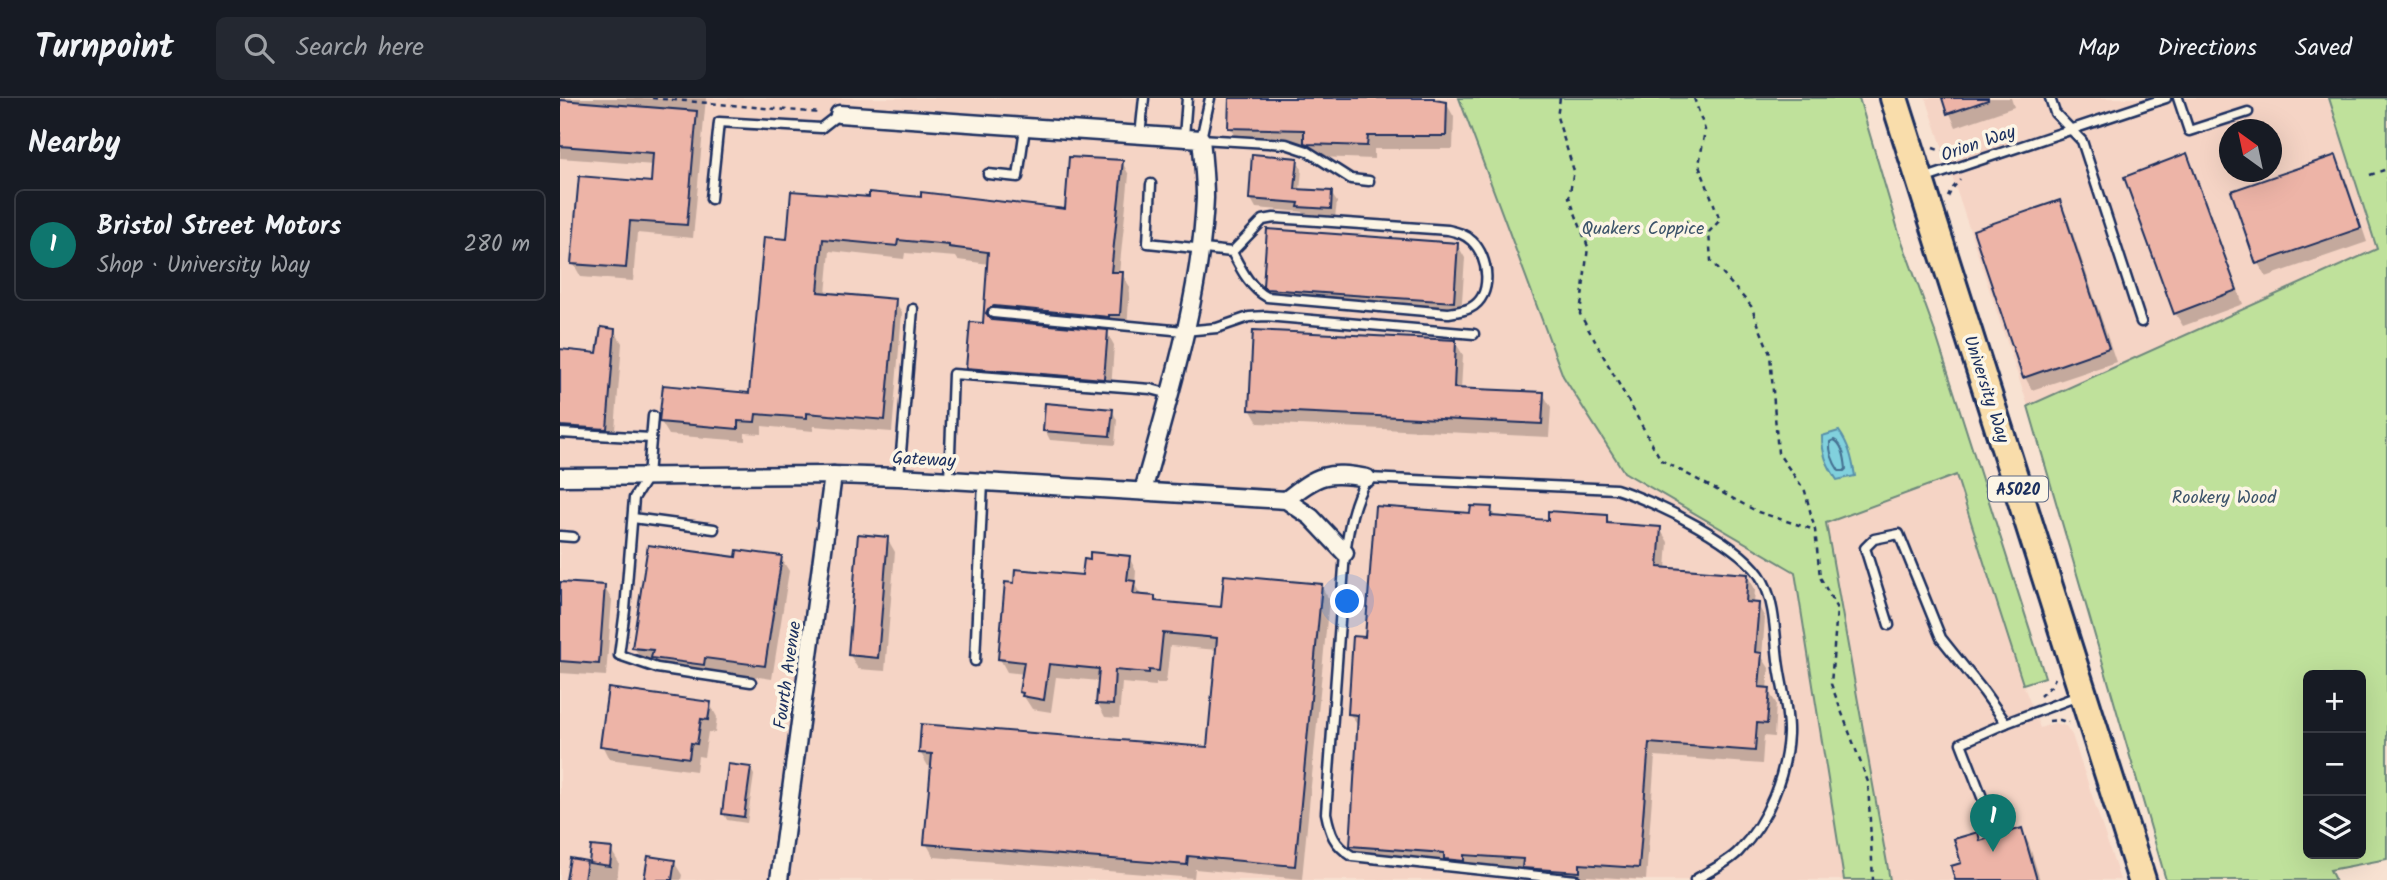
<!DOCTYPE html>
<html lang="en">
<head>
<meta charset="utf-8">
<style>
  body { margin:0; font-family:Kalam,sans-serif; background:#242831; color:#f1f3f6 }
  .controls { position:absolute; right:21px; bottom:21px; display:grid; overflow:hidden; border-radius:10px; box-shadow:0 7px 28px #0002 }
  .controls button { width:63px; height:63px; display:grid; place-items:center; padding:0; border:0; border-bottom:2px solid #363941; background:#171b24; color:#f1f3f6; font:35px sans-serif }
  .compass { position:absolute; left:1659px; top:21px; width:63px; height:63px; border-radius:50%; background:#171b24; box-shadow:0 7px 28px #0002; rotate:327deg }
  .you { position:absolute; left:788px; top:504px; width:24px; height:24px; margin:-18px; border:5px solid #fff; border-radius:50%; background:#1a73e8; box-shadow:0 0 0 10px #1a73e833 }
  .badge { display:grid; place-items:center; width:46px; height:46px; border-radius:50%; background:#0f766e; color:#fff; font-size:23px; font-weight:700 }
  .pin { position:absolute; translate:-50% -58px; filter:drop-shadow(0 2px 4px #0008) }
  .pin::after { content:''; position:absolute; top:37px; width:24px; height:21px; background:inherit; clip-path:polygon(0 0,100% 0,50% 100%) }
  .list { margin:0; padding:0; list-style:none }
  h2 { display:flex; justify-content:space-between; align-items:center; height:91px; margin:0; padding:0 28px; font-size:30px }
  h2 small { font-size:23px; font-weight:400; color:#9ea1a6 }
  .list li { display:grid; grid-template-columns:46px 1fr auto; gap:21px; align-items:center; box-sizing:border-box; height:112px; margin:0 14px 14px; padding:0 14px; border:2px solid #363941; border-radius:10px }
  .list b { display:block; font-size:26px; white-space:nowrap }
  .list p { margin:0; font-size:23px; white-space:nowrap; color:#9ea1a6 }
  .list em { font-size:23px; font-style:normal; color:#9ea1a6 }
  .icon { flex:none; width:38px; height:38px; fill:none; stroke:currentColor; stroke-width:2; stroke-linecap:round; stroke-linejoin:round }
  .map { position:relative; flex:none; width:1827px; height:782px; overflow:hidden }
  header { display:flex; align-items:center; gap:42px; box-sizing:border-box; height:98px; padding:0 35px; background:#171b24; border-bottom:2px solid #363941 }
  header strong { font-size:33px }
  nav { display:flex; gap:38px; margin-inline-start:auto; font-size:24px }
  .search { width:490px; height:63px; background:#242831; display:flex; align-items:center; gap:18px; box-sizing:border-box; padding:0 24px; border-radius:10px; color:#9ea1a6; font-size:26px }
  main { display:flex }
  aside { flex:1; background:#171b24 }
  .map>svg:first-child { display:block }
</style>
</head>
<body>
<header>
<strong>Turnpoint</strong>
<div class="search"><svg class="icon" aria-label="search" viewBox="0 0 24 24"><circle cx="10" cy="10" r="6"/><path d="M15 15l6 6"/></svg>Search here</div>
<nav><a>Map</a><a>Directions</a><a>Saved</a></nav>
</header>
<main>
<aside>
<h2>Nearby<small></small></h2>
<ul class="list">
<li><span class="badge">1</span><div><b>Bristol Street Motors</b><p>Shop · University Way</p></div><em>280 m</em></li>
</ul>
</aside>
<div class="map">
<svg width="1827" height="782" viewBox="0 0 1827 782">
  <rect width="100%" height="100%" fill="#f8e2d2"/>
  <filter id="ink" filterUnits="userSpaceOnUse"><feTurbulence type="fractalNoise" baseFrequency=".0143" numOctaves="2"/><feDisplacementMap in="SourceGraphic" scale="14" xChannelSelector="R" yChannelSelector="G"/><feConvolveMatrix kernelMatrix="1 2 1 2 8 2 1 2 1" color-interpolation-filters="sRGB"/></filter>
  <g filter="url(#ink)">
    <!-- built -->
    <g fill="#f5d4c5" fill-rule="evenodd">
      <polygon points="0,0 899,0 1003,278 1064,374 1235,474 1284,782 0,782"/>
      <path d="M1366 0H1769L1817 151 1468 308ZM1670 32H1712V74H1670Z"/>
      <polygon points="1396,377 1463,586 1480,630 1494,625 1506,628 1512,637 1560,782 1330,782 1266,425"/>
    </g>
    <!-- green -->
    <g fill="#bfe19b" stroke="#6d887c" stroke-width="2" fill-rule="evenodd">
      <polygon points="899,0 1299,0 1339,135 1375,234 1485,579 1463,586 1396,377 1266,425 1330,782 1284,782 1235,474 1064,374 1003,278"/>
      <path d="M1769 0H1827V761L1770 772 1775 782H1606L1468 308 1817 151ZM1801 577V756H1748V577Z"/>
    </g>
    <!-- water -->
    <path fill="#81d1dd" stroke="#5890aa" stroke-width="2" d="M1279 333C1289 347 1292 360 1295 378L1277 382C1267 367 1262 356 1262 338Z"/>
    <!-- shadow -->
    <g fill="#0003">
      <polygon points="0,0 146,0 133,140 77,135 73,183 21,179 13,165 92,86 94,67 0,60"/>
      <polygon points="670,0 880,0 881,5 886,5 894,19 893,51 814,51 814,61 757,59 753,58 745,45 677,43 670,29"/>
      <polygon points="1383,0 1451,0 1454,9 1396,29"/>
      <polygon points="1626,58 1634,71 1683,206 1623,228 1615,215"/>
      <polygon points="1776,60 1783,73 1807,144 1706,179 1698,165 1674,94"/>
      <polygon points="736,62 742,71 740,93 771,95 777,104 775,120 745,118 743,114 696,110 691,101"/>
      <polygon points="562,64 569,77 559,176 562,176 570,189 567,230 545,231 554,247 551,293 415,283 408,270 424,227 429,166 398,162 396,159 345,155 344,161 270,153 266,196 335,202 342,215 332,334 254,328 253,333 202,328 202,336 185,335 185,343 109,337 101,324 191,296 229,143 507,113"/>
      <polygon points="1499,105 1507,118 1556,264 1472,292 1465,279"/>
      <polygon points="897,146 905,160 901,217 713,202 705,188"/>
      <polygon points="54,232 62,245 54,344 0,339 0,253 39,257"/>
      <polygon points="895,244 903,257 901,292 983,296 991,309 989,339 698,325 690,311"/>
      <polygon points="552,312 557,322 555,347 490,342 485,332"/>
      <polygon points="931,411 936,420 989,424 1046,419 1051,427 1100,431 1108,444 1106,471 1187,477 1195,491 1194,506 1198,507 1205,520 1202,559 1209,570 1207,591 1216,605 1214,639 1204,638 1202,666 1095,658 1086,782 1027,778 1027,782 971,782 967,774 911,770 911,776 894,774 890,768 798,760 790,747 799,629 789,615 807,541 912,417"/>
      <polygon points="327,440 335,454 325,573 298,571 290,557"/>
      <polygon points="569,459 576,473 575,487 582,499 594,500 597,505 663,511 761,488 769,501 742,781 635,771 634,780 374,759 366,745 373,668 368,668 360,654 649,651 658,552 610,548 606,585 596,585 596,588 562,585 559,620 545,619 538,606 539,583 496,579 491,614 472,611 461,594 464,576 447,574 440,561 524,479"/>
      <polygon points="221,460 229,473 212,581 152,572 151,580 101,573 96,565 82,563 74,549 177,461"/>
      <polygon points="0,485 44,489 52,502 46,578 0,575"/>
      <polygon points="150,606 157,619 155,635 148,634 144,659 138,658 136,673 49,661 42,647"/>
      <polygon points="190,670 194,677 187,725 167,722 164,716"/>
      <polygon points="1461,732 1469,746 1480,782 1397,782 1417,736 1422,744"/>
      <polygon points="32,750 51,752 59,765 57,782 8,782 11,762 30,766"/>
      <polygon points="114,764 122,777 121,782 86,782"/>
    </g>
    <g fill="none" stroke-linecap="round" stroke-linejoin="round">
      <!-- shore -->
      <path stroke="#447091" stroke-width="2" d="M1274 342C1283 346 1285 360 1286 371L1284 373H1279C1273 364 1269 355 1270 344Z"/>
    </g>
    <!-- building -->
    <g fill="#edb4a7" stroke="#1b2f5e" stroke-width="2">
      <polygon points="669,0 874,0 874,2 887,4 886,38 808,38 807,48 748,46 744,45 744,32 668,30"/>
      <polygon points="1382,0 1428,0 1428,2 1387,16"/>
      <polygon points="0,2 137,13 127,127 70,123 66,170 11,166 19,78 91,84 93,55 0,48"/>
      <polygon points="1627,55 1677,192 1614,216 1564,79"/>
      <polygon points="692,56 738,60 735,91 772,93 771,111 738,109 739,105 689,101"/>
      <polygon points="1776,57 1801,130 1696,166 1671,93"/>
      <polygon points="509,59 563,62 551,174 563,174 560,217 549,217 549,219 434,208 428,211 426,215 432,222 548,232 544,281 406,270 410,224 423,225 428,154 389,149 389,147 338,142 337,148 263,141 258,194 336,201 325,322 247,315 247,320 196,316 195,324 178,323 178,331 99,324 103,287 189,295 204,139 227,141 231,93 309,99 309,94 361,99 361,94 505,111"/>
      <polygon points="1500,102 1549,250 1463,280 1413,132"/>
      <polygon points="707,131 898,145 894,204 706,191 703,188"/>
      <polygon points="41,229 55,231 47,331 0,328 0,251 37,255"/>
      <polygon points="693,232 896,242 894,290 984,294 982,326 689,312"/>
      <polygon points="485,305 553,311 550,338 483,333"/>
      <polygon points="815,408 910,415 911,408 932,409 931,418 988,422 988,413 1047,417 1047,425 1101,429 1098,469 1188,476 1186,504 1199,505 1195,554 1202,555 1199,589 1210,590 1207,626 1197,625 1195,653 1089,645 1079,770 1020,766 1020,774 962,770 963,761 904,757 904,763 884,761 884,755 790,748 798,617 788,616 793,538 805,539"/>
      <polygon points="298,436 328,439 318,560 288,557"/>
      <polygon points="88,447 176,459 177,452 222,458 205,568 145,560 144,567 91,560 93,552 72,550"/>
      <polygon points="530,454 570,458 567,482 575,483 573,496 595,498 595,503 661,509 664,477 762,486 735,768 628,758 627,767 364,746 372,656 359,655 361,626 647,649 657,540 603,535 599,573 589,572 589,575 555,572 553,607 536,606 539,571 489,566 484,602 462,598 463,595 459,594 464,564 438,561 445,484 454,485 455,471 522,477 524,461 530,462"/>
      <polygon points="0,484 45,487 39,566 0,563"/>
      <polygon points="48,590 151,604 148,622 141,621 137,646 131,645 129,660 40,648"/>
      <polygon points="168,666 191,669 184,719 162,716"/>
      <polygon points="1462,730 1477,782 1395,782 1391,768 1401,765 1394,741 1418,734 1420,743"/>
      <polygon points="31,748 52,750 50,768 29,765"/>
      <polygon points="88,758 115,762 112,782 84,782"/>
      <polygon points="10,760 27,763 24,782 6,782"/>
    </g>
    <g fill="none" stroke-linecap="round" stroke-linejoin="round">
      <!-- service casing -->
      <g stroke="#1b2f5e" stroke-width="13">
        <g id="service">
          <polyline points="650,0 641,41 726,46 747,53 791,81 809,83"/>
          <polyline points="1490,0 1495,15 1522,43 1581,224"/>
          <polyline points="1618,0 1629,33 1688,14"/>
          <polyline points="580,38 584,0"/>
          <polyline points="624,39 627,0"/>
          <polyline points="428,76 458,79 465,30"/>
          <polyline points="1363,81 1606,0"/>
          <path d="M591 86 588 145 672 154 703 122 714 120 888 132C897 134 905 136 912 143 929 159 934 198 910 210 904 213 895 214 888 215L707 199C690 190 681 171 672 154"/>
          <polyline points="151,101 159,24 261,30 279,16"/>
          <polyline points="433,215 624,233 657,230 689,219 706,218 914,236"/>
          <polyline points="93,318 88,378 74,400 65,512 59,557 97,570 191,584"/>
          <polyline points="0,335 91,340"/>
          <polyline points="339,379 353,211"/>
          <polyline points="389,382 393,276 591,291 610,296"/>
          <polyline points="73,420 154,431"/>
          <polyline points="0,438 13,439"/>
          <polyline points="1329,527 1305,450 1314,441 1339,436 1381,540 1424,594 1446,625"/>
          <polyline points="415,563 423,384"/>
          <polyline points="1427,712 1401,645 1446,625 1521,597"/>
          <path d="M1016 782 792 758C774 747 770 735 766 715L785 455C789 428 793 404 807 380L1056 391C1094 403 1185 447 1203 483 1215 506 1215 537 1218 562 1221 586 1229 613 1228 636 1226 677 1208 723 1179 753 1168 765 1149 773 1135 782"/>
        </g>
      </g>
      <!-- minor casing -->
      <g stroke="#1b2f5e" stroke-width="21">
        <g id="minor">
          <path d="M279 16 641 41C643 60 645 80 645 100 641 197 609 299 583 393"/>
          <polyline points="0,379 273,377 339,379 726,402 751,419 785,455"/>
          <path d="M726 402C758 376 767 373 807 380"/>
          <polyline points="219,782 273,377"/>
        </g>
      </g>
      <!-- trunk casing -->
      <g stroke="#1b2f5e" stroke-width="32">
        <polyline id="trunk" points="1334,0 1582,782"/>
      </g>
      <!-- path -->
      <g stroke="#1b2f5e" stroke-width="2.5" stroke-dasharray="5 5" stroke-linecap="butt">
        <polyline points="92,0 261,15"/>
        <polyline points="1000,0 997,19 1014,73 1009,99 1028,149 1020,216 1101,362 1198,414 1255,432"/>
        <polyline points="1134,0 1145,32 1139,67 1160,122 1149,134 1151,163 1191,208 1210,256 1218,355 1245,393 1255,432 1260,479 1277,511 1271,586 1308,684 1313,782"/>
        <polyline points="1373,50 1393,57"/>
        <polyline points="1810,77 1827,71"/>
        <polyline points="1388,99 1392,91 1400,82"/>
        <polyline points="1480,598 1491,588 1495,580"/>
        <polyline points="1489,623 1500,622 1509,625"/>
      </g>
      <!-- service -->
      <use href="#service" stroke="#fcf5e5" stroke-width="8"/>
      <!-- minor -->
      <use href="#minor" stroke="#fcf5e5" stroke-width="16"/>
      <!-- trunk -->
      <use href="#trunk" stroke="#f9ddab" stroke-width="26"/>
    </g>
  </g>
  <g text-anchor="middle" stroke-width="7" stroke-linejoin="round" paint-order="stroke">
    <!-- shield labels -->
    <rect fill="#fcf5e5" stroke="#5e6a86" stroke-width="2" x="1428" y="378.5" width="60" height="25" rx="5"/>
    <g font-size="16" font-weight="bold" fill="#1b2f5e">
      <text x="1458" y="397">A5020</text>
    </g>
    <!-- street labels -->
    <g font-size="18" fill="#1b2f5e" stroke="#fcf5e5">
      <text transform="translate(1418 45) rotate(-19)" y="6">Orion Way</text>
      <text transform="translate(1427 291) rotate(72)" y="6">University Way</text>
      <text transform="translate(364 361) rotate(3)" y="6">Gateway</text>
      <text transform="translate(227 577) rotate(-82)" y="6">Fourth Avenue</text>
    </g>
    <!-- park labels -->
    <g font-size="18" fill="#3c536a" stroke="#fcf5e5">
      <text x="1083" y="136">Quakers Coppice</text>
      <text x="1664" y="405">Rookery Wood</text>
    </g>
  </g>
</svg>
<div class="controls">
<button>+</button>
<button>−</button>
<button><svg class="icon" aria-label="layers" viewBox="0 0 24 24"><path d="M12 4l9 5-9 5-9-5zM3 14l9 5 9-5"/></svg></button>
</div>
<svg class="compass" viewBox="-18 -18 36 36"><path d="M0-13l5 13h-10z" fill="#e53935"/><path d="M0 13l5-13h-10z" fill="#9ea1a6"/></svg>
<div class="you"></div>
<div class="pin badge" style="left:1433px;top:754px">1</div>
</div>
</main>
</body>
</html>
